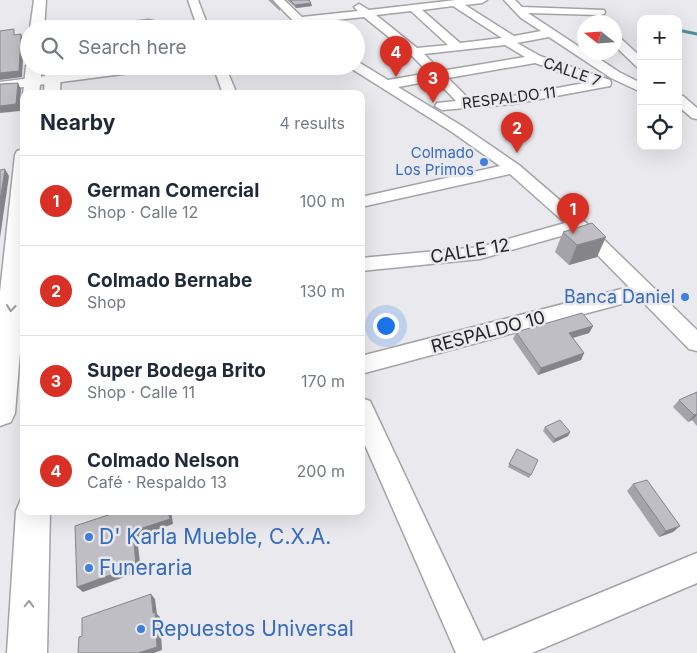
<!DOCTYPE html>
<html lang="en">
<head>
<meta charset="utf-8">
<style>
  body { margin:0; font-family:Inter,sans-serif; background:#f6f6f7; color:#1f2937 }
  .controls { position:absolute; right:15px; top:15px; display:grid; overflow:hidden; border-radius:10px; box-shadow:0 5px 20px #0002 }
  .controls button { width:45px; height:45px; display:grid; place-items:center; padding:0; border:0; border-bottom:1px solid #e0e1e3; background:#fff; color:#1f2937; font:25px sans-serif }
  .compass { position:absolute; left:577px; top:15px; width:45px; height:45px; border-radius:50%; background:#fff; box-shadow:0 5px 20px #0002; rotate:287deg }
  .you { position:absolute; left:385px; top:325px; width:18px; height:18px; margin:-12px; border:4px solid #fff; border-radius:50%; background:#1a73e8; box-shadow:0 0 0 8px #1a73e833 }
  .badge { display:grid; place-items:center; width:32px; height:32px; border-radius:50%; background:#d93025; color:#fff; font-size:16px; font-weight:700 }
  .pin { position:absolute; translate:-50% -41px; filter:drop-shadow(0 1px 2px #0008) }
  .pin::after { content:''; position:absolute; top:26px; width:18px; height:15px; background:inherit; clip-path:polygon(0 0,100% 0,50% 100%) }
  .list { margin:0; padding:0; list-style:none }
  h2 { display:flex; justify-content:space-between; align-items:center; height:65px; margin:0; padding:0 20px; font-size:21px }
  h2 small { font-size:16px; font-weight:400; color:#747a83 }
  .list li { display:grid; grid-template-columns:32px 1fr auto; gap:15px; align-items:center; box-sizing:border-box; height:90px; padding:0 20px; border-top:1px solid #e0e1e3 }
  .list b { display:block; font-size:19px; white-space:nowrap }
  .list p { margin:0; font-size:16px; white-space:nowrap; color:#747a83 }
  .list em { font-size:16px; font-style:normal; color:#747a83 }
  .icon { flex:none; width:28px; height:28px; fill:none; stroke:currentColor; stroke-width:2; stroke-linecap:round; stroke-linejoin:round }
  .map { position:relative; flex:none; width:697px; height:653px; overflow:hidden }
  .search { position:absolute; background:#fff; box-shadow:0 5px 20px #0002; left:20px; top:20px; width:345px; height:55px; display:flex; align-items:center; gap:12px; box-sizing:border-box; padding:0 18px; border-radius:28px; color:#747a83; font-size:19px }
  .panel { position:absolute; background:#fff; box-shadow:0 5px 20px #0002; left:20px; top:90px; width:345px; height:425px; border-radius:10px }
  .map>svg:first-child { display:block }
</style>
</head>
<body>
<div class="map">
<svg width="697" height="653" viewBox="0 0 697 653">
  <rect width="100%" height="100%" fill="#e9e9ee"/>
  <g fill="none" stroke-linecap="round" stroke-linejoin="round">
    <!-- stream -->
    <polyline stroke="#509299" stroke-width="3" points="678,30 697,34"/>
    <!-- minor casing -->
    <g stroke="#a3a3a8" stroke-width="3">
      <g id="minor">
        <polygon points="188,0 198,0 209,29 198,29"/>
        <path d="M273 0H284L302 17 358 11 354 7 359 4 369 10 456 0H487L482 3 465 5 514 36 541 31 521 18 504 0H515L522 7 604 10 605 12 604 14 600 15 528 13 584 50V52H589L619 72 641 83V92L611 78 549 37 517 43 540 56 610 80 611 83 610 86 513 104 442 110 435 106 437 103 456 101 436 80 398 87 462 126 519 165 592 228 697 330V351L689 349 640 299 361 374V356L629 287 575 232 480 259 361 271V258L480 247 565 223 510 174 361 207V197L500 166 452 132 352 69 350 66H356V62L360 63 388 80 429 73 411 55 364 17 308 23 313 29H301ZM453 6 502 38 460 43 422 10ZM411 11 448 45 417 48 376 15ZM505 45 525 57 441 71 424 54ZM535 63 590 82 513 96 470 100 448 78Z"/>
        <polygon points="149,20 153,21 154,23 153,25 126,29 89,29 94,26"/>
        <polygon points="614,35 618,36 641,57 641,68 637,67 614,45"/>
        <polygon points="123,66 159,66 153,70 0,90 0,82"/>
        <polygon points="213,66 225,66 237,94 223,94"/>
        <polygon points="678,95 683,96 697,108 697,119 692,118 678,106"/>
        <polygon points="361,398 370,401 483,641 697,553 697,583 532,653 456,653 361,436"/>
      </g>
    </g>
    <!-- major casing -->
    <g stroke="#a3a3a8" stroke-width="3">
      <g id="major">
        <polygon points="34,0 46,0 44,29 30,29"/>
        <polygon points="29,63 29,66 42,66 39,94 24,94 24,95 23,94 26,66"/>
        <polygon points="45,66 61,66 60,94 44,94"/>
        <polygon points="24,149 24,304 15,413 11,422 0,426 0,292 15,155 17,151"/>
        <polygon points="24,498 24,511 50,511 47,653 7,653 16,511 21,499"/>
      </g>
    </g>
    <!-- minor -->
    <use href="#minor" fill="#fff" fill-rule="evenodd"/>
    <!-- major -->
    <use href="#major" fill="#fff" fill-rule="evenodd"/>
  </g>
  <!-- wall -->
  <g fill="#a3a3a9">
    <polygon points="268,0 273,0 280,8 280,11"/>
    <polygon points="287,0 309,0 312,6 296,8"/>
    <polygon points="563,232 597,257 569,265 555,252"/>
    <polygon points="593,326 589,333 573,338 584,353 581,360 538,375 513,339 516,332"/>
    <polygon points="697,392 697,426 692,420 688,422 673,407 679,400"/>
    <polygon points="545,427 570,432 568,436 553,443 543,431"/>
    <polygon points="517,449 531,475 529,478 508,467"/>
    <polygon points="633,484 680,526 673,532 659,537 627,491"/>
  </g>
  <!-- shaded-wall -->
  <g fill="#858589">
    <polygon points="311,3 312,6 296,8 295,5"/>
    <polygon points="21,34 24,40 22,77 0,80 0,73"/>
    <polygon points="18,83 21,89 20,111 0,113 0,106"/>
    <polygon points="5,169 9,176 0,238 0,201"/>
    <polygon points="606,237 597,257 569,265 577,245"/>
    <polygon points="593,326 589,333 565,340 569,333"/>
    <polygon points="584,353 581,360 538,375 541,368"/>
    <polygon points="697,414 697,415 692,420 688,422 694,415"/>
    <polygon points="570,432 568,436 553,443 555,439"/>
    <polygon points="168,511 171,511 173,524 137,537 141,571 83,592 77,587 133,531"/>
    <polygon points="680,526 673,532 659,537 666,531"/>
    <polygon points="151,594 155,599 157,614 160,617 162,650 154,653 138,653 153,613"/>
  </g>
  <!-- building -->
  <g fill="#bebec4" stroke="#858589">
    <polygon points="290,0 309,0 311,3 295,5"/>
    <polygon points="14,29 14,35 21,34 19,71 0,73 0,31"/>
    <polygon points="18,83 16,104 0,106 0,84"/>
    <polygon points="5,169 0,201 0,170"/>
    <polygon points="592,223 606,237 577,245 563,232"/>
    <polygon points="582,313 593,326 569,333 584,353 541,368 516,332"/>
    <polygon points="697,392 697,414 694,415 679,400"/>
    <polygon points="560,420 570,432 555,439 545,427"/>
    <polygon points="517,449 538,460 531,475 509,464"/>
    <polygon points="647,480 680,526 666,531 633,484"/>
    <polygon points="120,511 168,511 170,519 133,531 136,566 77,587 75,526"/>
    <polygon points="151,594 153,613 155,612 157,647 138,653 78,653 79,637 82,636 82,618"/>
  </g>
  <!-- one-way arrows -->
  <defs><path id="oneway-chevron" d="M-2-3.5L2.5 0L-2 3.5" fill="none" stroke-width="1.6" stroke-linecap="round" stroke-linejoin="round" transform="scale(1.25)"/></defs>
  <g stroke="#9d9d9e">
    <use href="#oneway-chevron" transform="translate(11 308) rotate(96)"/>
    <use href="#oneway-chevron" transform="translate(29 604) rotate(-88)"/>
  </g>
  <!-- markers -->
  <g fill="#3f7fe0" stroke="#e9e9ee" stroke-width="2">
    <circle cx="484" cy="162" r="5"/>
    <circle cx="685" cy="297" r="5"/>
    <circle cx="89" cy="537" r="5"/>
    <circle cx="89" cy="568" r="5"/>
    <circle cx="141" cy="629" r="5"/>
  </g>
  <g text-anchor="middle" stroke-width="5" stroke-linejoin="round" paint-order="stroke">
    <!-- far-street labels -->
    <g font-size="15" fill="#252527" stroke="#e9e9ee">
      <text transform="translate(572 72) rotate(19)" y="5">CALLE 7</text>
      <text transform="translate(509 98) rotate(-7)" y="5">RESPALDO 11</text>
    </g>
    <!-- far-shop labels -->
    <g font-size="15" fill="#366cbe" stroke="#e9e9ee" text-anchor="end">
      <text x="474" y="158">Colmado<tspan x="474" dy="17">Los Primos</tspan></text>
    </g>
    <!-- street labels -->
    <g font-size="18" fill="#252527" stroke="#e9e9ee">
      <text transform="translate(470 251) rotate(-9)" y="6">CALLE 12</text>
      <text transform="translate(488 332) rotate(-15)" y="6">RESPALDO 10</text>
    </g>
    <!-- shop labels -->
    <g font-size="18" fill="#366cbe" stroke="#e9e9ee" text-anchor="end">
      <text x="675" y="303">Banca Daniel</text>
    </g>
    <!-- near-shop labels -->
    <g font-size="21" fill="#366cbe" stroke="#e9e9ee" text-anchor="start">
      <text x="99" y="544">D' Karla Mueble, C.X.A.</text>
      <text x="99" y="575">Funeraria</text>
      <text x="151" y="636">Repuestos Universal</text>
    </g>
  </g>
</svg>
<div class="controls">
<button>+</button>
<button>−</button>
<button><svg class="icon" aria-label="locate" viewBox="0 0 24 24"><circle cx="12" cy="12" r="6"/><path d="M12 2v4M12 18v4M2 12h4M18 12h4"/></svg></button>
</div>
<svg class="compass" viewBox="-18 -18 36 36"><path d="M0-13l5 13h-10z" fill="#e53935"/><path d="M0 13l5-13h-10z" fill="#747a83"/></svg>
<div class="you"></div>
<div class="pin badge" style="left:573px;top:234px">1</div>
<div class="pin badge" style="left:517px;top:153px">2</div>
<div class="pin badge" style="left:433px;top:103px">3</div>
<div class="pin badge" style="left:396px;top:77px">4</div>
<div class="search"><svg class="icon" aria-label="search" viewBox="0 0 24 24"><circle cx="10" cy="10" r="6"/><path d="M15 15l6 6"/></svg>Search here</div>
<section class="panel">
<h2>Nearby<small>4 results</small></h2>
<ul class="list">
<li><span class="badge">1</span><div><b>German Comercial</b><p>Shop · Calle 12</p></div><em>100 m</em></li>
<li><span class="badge">2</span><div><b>Colmado Bernabe</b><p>Shop</p></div><em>130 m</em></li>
<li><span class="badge">3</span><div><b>Super Bodega Brito</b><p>Shop · Calle 11</p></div><em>170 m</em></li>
<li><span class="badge">4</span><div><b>Colmado Nelson</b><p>Café · Respaldo 13</p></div><em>200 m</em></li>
</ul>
</section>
</div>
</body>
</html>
